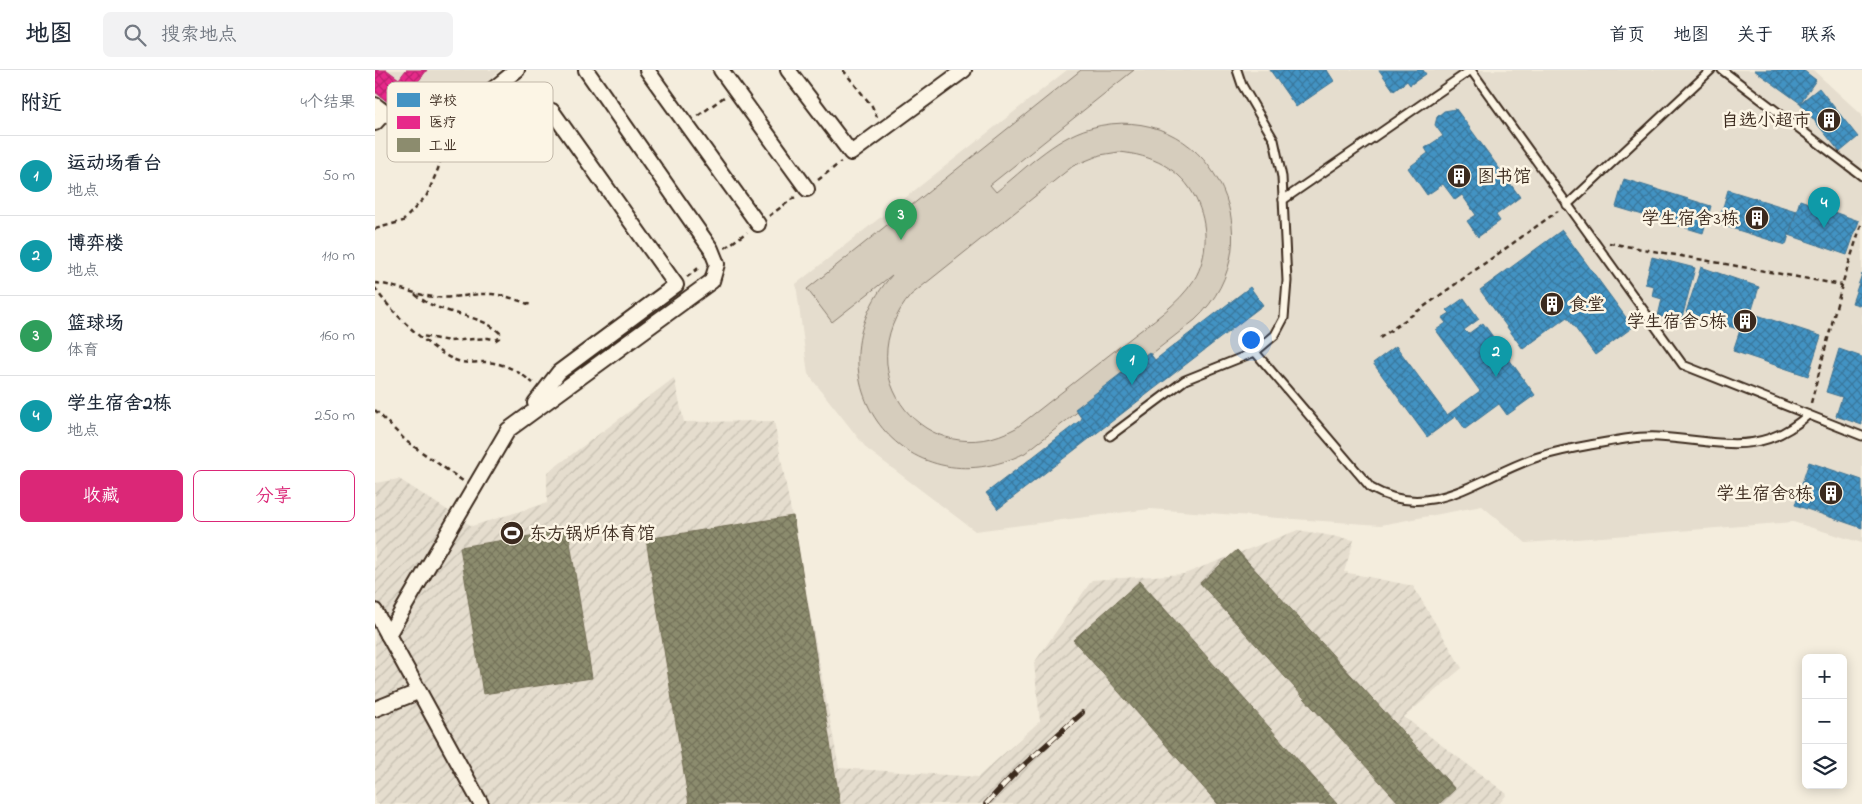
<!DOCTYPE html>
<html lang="zh">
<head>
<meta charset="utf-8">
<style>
  body { margin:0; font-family:"Indie Flower","LXGW WenKai TC",sans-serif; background:#f2f2f3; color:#1f2937 }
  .controls { position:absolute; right:15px; bottom:15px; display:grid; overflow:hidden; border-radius:8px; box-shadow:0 2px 12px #0003 }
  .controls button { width:45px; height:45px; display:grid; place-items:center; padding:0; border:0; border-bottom:1px solid #e0e1e3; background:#fff; color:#1f2937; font:25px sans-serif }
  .you { position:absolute; left:875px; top:269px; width:18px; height:18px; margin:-12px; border:4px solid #fff; border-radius:50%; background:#1a73e8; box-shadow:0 0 0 8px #1a73e833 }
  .badge { display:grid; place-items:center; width:32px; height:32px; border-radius:50%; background:#db2777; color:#fff; font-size:16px; font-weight:700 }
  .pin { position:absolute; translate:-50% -41px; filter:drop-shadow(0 1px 2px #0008) }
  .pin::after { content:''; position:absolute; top:26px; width:18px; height:15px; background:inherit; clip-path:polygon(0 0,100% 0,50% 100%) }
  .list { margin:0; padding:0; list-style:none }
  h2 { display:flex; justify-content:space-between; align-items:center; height:65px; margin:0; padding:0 20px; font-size:21px }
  h2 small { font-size:16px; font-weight:400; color:#747a83 }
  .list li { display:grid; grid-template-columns:32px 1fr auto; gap:15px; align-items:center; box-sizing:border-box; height:80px; padding:0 20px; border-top:1px solid #e0e1e3 }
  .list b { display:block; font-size:19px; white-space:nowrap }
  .list p { margin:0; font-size:16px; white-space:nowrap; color:#747a83 }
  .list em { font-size:16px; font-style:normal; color:#747a83 }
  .actions { display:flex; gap:10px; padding:15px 20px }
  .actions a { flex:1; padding:11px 0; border:1px solid #db2777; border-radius:8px; text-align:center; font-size:18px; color:#db2777 }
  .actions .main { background:#db2777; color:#fff }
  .icon { flex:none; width:28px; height:28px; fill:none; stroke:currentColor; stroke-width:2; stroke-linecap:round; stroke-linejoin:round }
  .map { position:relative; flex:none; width:1487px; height:734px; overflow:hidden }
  header { display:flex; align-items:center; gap:30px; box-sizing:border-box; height:70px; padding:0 25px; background:#fff; border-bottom:1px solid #e0e1e3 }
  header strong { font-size:24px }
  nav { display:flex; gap:28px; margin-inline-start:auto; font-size:18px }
  .search { width:350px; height:45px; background:#f2f2f3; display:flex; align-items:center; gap:12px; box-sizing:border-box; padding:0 18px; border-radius:8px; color:#747a83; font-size:19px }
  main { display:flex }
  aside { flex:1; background:#fff }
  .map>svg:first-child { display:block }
</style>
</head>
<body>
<header>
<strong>地图</strong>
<div class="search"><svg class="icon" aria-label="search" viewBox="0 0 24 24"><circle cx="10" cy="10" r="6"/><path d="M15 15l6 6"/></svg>搜索地点</div>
<nav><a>首页</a><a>地图</a><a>关于</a><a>联系</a></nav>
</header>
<main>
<aside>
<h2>附近<small>4个结果</small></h2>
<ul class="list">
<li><span class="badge" style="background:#0f9aa8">1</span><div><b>运动场看台</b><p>地点</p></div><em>50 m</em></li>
<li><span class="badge" style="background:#0f9aa8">2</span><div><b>博弈楼</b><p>地点</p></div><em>110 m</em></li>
<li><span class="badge" style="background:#2e9e5b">3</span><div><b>篮球场</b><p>体育</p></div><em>160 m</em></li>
<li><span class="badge" style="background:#0f9aa8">4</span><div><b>学生宿舍2栋</b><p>地点</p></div><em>250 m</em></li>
</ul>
<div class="actions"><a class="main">收藏</a><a>分享</a></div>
</aside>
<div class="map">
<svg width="1487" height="734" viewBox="0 0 1487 734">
  <defs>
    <pattern id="industrial-furrows" width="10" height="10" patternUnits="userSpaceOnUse" patternTransform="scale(1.25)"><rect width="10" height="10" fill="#e5ddce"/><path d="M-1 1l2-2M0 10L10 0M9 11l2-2" fill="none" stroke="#c5beb0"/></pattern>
    <pattern id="schools-cross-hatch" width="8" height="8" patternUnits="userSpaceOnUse" patternTransform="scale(1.25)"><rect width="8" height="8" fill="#4393c3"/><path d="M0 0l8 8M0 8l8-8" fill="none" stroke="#39789e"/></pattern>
    <pattern id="health-cross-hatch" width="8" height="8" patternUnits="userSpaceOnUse" patternTransform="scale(1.25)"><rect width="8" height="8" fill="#e7298a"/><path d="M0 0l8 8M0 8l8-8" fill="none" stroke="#bc2370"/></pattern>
    <pattern id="industry-cross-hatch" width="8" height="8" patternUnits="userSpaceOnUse" patternTransform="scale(1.25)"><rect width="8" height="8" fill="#8c8c6e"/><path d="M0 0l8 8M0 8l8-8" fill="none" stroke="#74735a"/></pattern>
  </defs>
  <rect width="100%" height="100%" fill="#f4eddd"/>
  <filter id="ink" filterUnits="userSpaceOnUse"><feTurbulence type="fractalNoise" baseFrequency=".02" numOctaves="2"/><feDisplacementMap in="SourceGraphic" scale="10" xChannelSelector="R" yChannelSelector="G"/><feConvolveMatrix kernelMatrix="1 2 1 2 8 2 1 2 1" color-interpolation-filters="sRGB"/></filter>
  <g filter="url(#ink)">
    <!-- built -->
    <g fill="#e5ddce">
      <polygon points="0,0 125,0 81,41 36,50 0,22"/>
      <polygon points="692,0 1438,0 1487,45 1487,473 1418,452 1151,473 1107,436 1006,455 775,439 600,461 492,379 433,304 421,214"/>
    </g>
    <!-- industrial -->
    <polygon fill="url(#industrial-furrows)" points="299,308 309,352 399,351 464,698 603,707 665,651 659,593 717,510 809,504 923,460 979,470 969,502 1038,516 1087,598 1029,647 1132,724 1124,734 0,734 0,413 24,409 97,456 172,433 172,403"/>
    <!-- pitch -->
    <path fill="#d6cdbd" stroke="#887c6e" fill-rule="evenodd" d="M706 0H759L615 115 621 122C649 100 679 68 715 58 831 25 907 169 820 250L650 383C530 443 427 307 517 205L457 252 432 219ZM744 82C776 85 806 98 821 129 833 154 834 185 819 210 803 235 776 252 752 271 715 300 678 329 641 358 552 407 469 303 536 225L698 96 725 85Z"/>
    <!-- schools -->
    <g fill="url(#schools-cross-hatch)" stroke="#417492">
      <polygon points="895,0 952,0 959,11 921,37"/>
      <polygon points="1004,0 1048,0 1051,4 1035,15 1032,11 1019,21"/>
      <polygon points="1379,0 1428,0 1441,10 1425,33"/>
      <polygon points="1444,18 1483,67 1465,82 1425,33"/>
      <polygon points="1081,39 1145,127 1121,145 1125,151 1103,167 1092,151 1101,145 1087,125 1080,130 1068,114 1052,125 1033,98 1053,83 1050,78 1068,66 1060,55 1062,47 1069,41"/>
      <polygon points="1249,109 1336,136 1328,163 1241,137"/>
      <polygon points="1353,120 1421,141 1411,175 1343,154"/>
      <polygon points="1425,130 1484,151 1472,185 1414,165"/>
      <polygon points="1187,160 1258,257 1220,285 1192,247 1148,279 1105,220"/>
      <polygon points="1277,187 1320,198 1306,252 1283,246 1287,229 1277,226 1279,216 1270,214"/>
      <polygon points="1326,197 1384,217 1376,243 1446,266 1433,306 1358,281 1365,260 1311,242"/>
      <polygon points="1487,204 1487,236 1477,233"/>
      <polygon points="875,217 888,235 623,439 611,423 707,349 700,339 774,282 780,290"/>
      <polygon points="1089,228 1104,249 1089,260 1093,264 1108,253 1160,325 1132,345 1124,334 1090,359 1081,346 1052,367 998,293 1021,276 1072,345 1105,321 1061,260 1071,253 1067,248 1075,243 1072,240"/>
      <polygon points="1464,279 1487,287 1487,355 1461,346 1467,327 1451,322"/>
      <polygon points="1434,392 1487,410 1487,458 1420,435"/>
    </g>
    <!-- health -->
    <polygon fill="url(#health-cross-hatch)" stroke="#b3296a" points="0,0 12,0 24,9 31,0 52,0 22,39 0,22"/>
    <!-- industry -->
    <g fill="url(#industry-cross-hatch)" stroke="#746f56">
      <polygon points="418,446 465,734 314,734 271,469"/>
      <polygon points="193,460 217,608 108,624 85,477"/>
      <polygon points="862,480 1080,719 1064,734 1025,734 825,513"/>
      <polygon points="765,511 962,734 843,734 698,570"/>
    </g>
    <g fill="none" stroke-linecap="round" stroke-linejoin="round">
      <!-- lane casing -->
      <g stroke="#3b2a1e" stroke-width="11">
        <g id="lane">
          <polyline points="1096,0 1308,295 1487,366"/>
          <polyline points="1347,0 1487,106"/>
          <polyline points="908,130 1096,0"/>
          <polyline points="1192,135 1336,0"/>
          <path d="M880 282 996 418C1057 453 1106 405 1163 387 1179 382 1198 378 1215 375 1236 371 1261 366 1283 367 1342 370 1384 389 1433 345"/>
          <polyline points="735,366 810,310 880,282 900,265 909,248 912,211 907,107 899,70 867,15 862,0"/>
        </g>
      </g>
      <!-- street casing -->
      <g stroke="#3b2a1e" stroke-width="18">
        <g id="street">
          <polyline points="272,0 383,154"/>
          <polyline points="346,0 432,119"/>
          <polyline points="413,0 476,83 589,0"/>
          <path d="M0 35C11 43 22 53 36 55 74 62 114 21 142 0"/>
          <polyline points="0,53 10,42"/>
          <polyline points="160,333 184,302 301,215 177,41"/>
          <polyline points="0,541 106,734"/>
          <polyline points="13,565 133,360 337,211 342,194 336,179 211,0"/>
          <polyline points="0,639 43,622"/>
        </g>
      </g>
      <!-- path -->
      <g stroke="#3b2a1e" stroke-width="2.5" stroke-dasharray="5 4" stroke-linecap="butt">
        <polyline points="468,0 497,36 502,47"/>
        <polyline points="130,29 148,20 167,30"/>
        <polyline points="323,46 349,27"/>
        <polyline points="443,110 466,92"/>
        <polyline points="394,146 420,127"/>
        <polyline points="0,159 28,151 52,125 63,99 73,64"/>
        <polyline points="1234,173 1467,215"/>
        <polyline points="350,178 372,162"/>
        <polyline points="312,207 326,196"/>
        <path d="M0 213C21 215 39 225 60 227 79 229 98 223 117 224 131 225 145 231 158 236"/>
        <path d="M0 218C13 239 59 284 83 291 91 294 102 292 110 292 130 293 143 301 158 313"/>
        <path d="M40 224C63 246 104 242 125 263L124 268 121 270 113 268 74 271 47 266"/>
        <polyline points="1005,268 1183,141"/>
        <polyline points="1436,333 1467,215 1487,152"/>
        <polyline points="0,340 31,371 88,411"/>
      </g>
      <!-- lane -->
      <use href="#lane" stroke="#fcf5e5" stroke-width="7"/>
      <!-- street -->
      <use href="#street" stroke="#fcf5e5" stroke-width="14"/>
      <!-- rail casing -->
      <g stroke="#3b2a1e" stroke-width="5.5">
        <polyline id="rail" points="611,734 640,703 707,643"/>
      </g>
      <!-- rail -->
      <use href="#rail" stroke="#fcf5e5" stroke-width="4" stroke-dasharray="11" stroke-linecap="butt"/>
    </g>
  </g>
  <!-- icons -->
  <defs>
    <g id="building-disc" transform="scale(1.25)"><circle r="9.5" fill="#3b2a1e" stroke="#fcf5e5"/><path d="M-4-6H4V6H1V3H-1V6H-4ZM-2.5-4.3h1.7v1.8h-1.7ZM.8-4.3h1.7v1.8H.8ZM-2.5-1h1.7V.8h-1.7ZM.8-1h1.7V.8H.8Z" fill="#fff"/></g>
    <g id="stadium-disc" transform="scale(1.25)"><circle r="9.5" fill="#3b2a1e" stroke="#fcf5e5"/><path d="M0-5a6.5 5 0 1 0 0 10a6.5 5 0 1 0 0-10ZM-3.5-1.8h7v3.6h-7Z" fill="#fff"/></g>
  </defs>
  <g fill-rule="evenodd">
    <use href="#building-disc" x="1454" y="50"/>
    <use href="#building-disc" x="1084" y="106"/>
    <use href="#building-disc" x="1382" y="148"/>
    <use href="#building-disc" x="1177" y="234"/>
    <use href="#building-disc" x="1370" y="251"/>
    <use href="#building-disc" x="1456" y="423"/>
    <use href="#stadium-disc" x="137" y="463"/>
  </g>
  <g text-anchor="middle" stroke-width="5" stroke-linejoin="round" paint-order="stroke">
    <!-- poi labels -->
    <g font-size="18" fill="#3b2a1e" stroke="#fcf5e5" text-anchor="end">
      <text x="1436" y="56">自选小超市</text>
      <text x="1102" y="112" text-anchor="start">图书馆</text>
      <text x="1364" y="154">学生宿舍3栋</text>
      <text x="1194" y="240" text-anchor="start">食堂</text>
      <text x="1352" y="257">学生宿舍5栋</text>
      <text x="1438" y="429">学生宿舍8栋</text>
      <text x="154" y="469" text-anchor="start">东方锅炉体育馆</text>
    </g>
  </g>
  <!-- legend -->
  <rect x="12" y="12" width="166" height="80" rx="8" fill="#fcf5e5" stroke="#c2b8a9" stroke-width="1"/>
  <rect x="22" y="23" width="23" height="14" fill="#4393c3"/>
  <rect x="22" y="46" width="23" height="13" fill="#e7298a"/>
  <rect x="22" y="68" width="23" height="14" fill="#8c8c6e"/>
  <g font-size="14" fill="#3b2a1e">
    <text x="54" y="35">学校</text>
    <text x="54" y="57">医疗</text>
    <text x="54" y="80">工业</text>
  </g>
</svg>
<div class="controls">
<button>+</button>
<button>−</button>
<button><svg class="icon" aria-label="layers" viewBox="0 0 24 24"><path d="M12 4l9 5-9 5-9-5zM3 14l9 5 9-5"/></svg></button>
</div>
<div class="you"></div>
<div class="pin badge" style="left:757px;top:315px;background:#0f9aa8">1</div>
<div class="pin badge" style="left:1121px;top:307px;background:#0f9aa8">2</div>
<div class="pin badge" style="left:526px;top:170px;background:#2e9e5b">3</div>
<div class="pin badge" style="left:1449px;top:158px;background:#0f9aa8">4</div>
</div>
</main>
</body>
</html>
